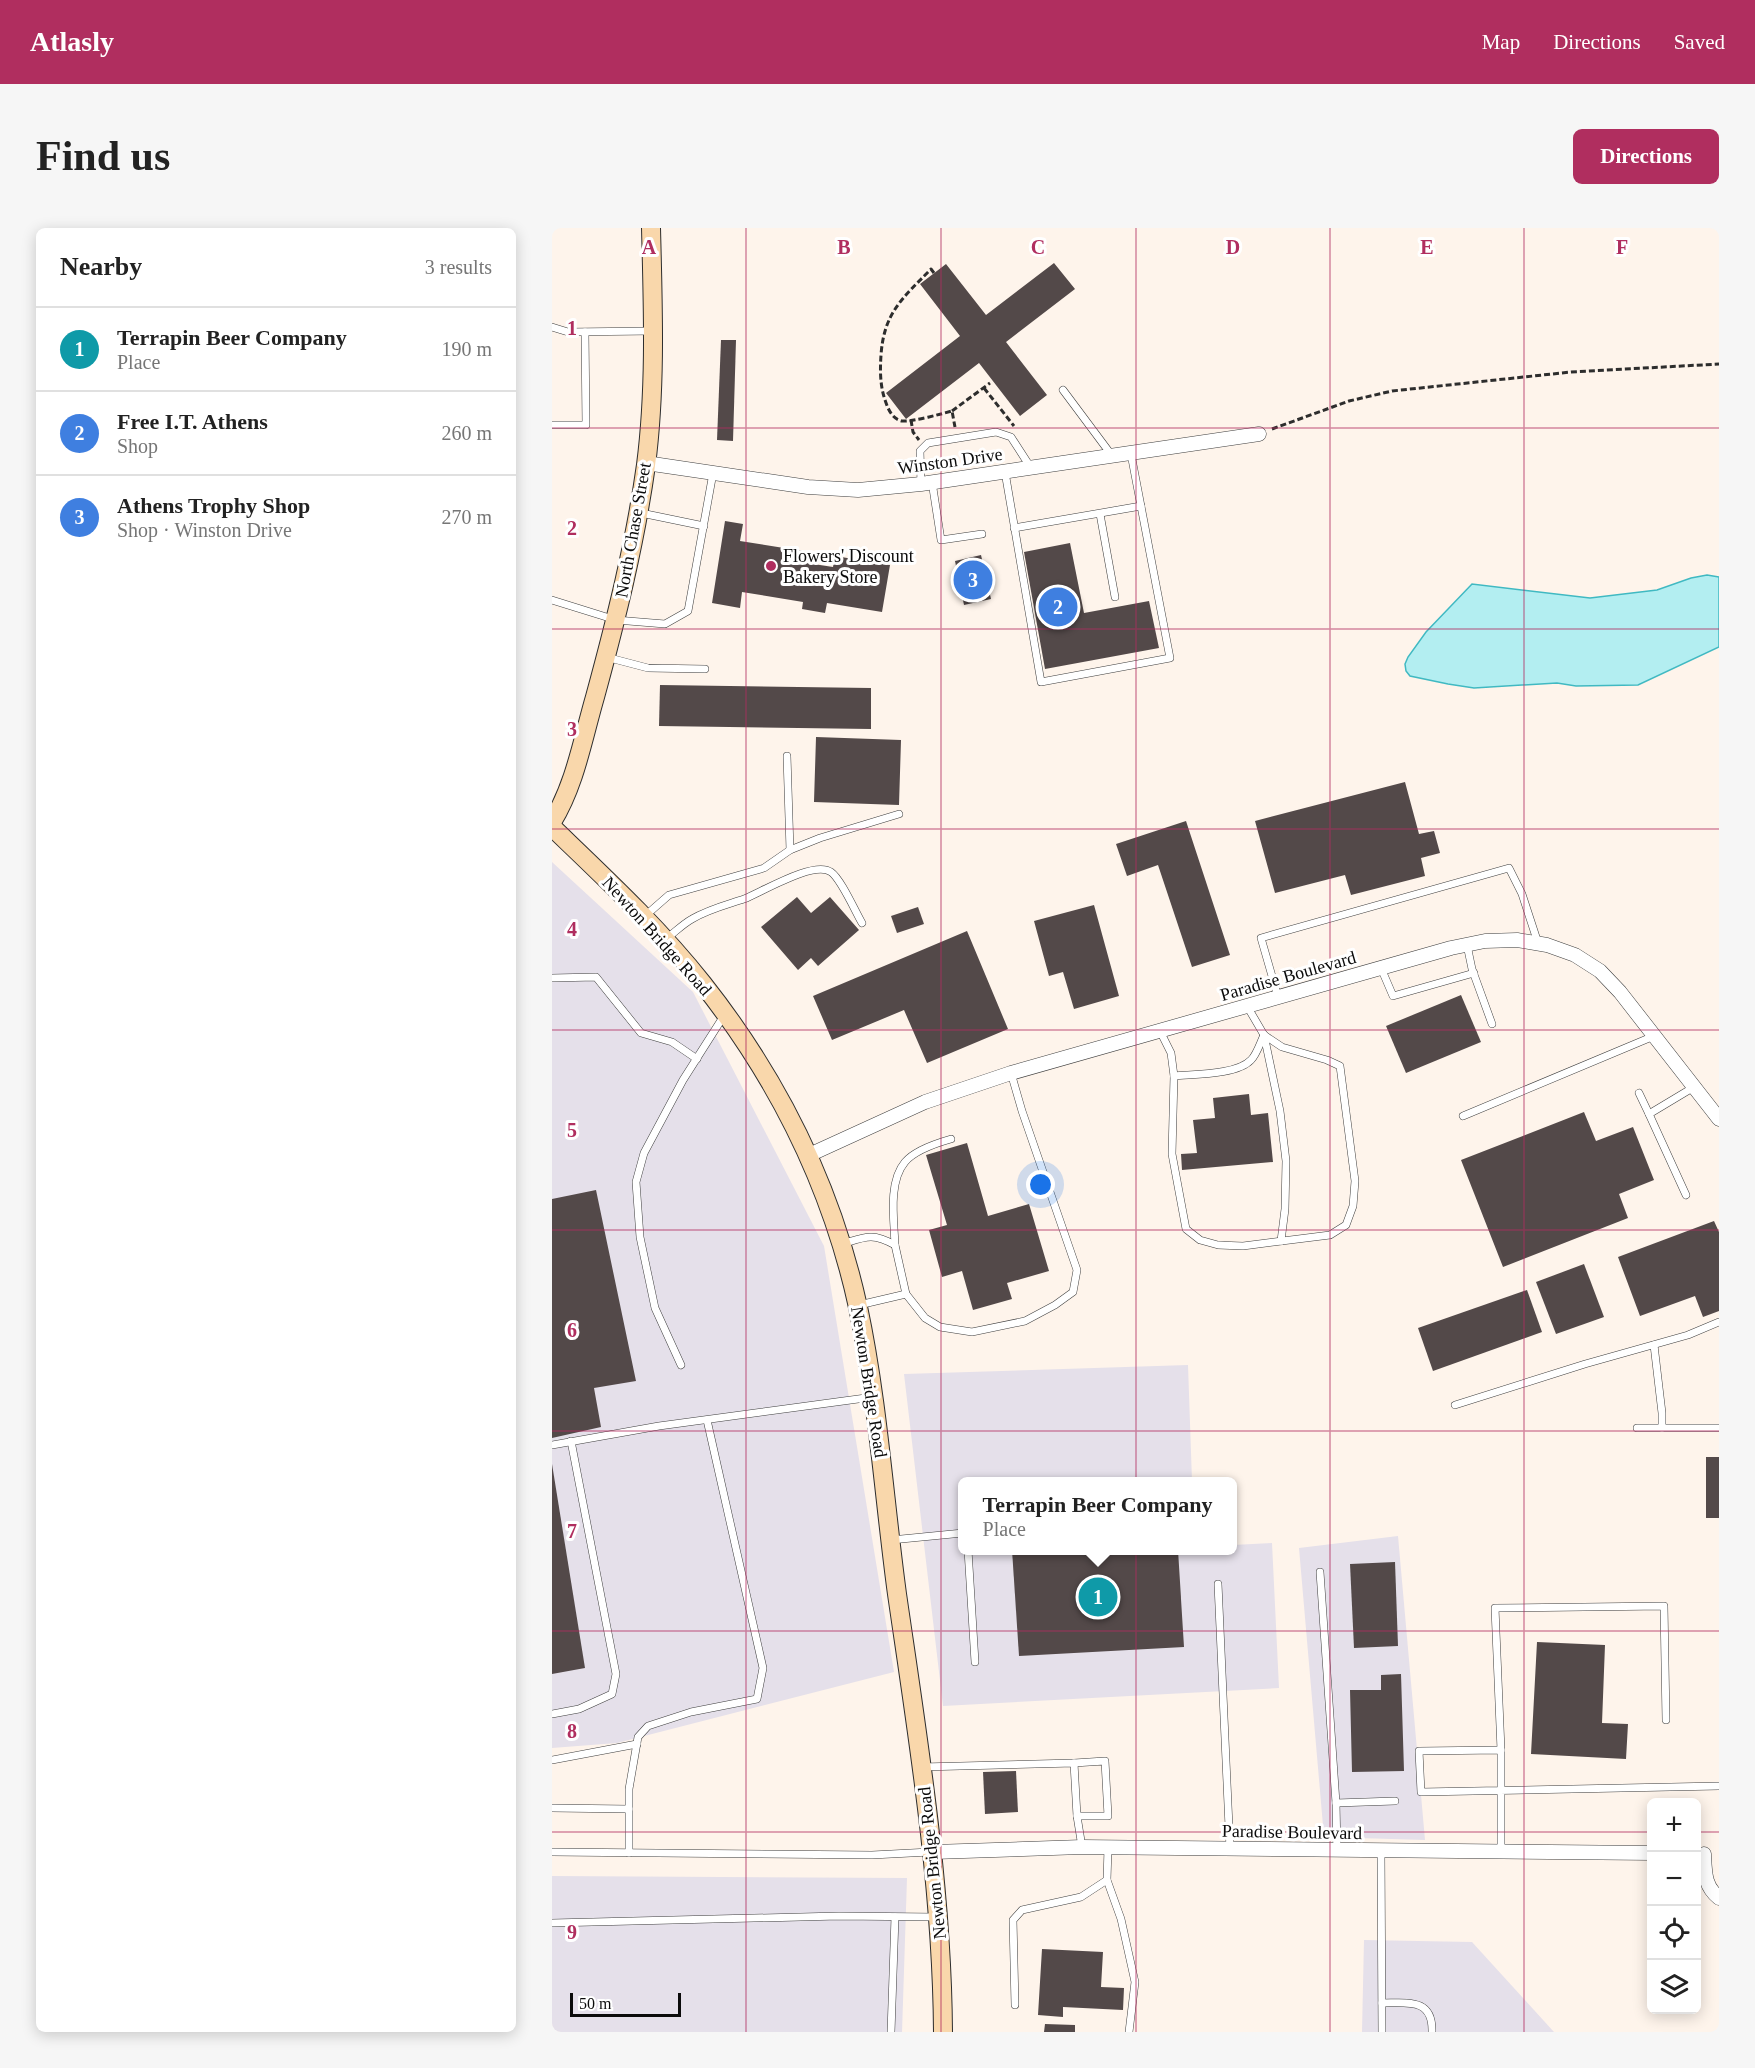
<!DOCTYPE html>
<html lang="en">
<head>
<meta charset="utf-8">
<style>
  body { margin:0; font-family:"Times New Roman",serif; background:#f6f6f6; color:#222 }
  .controls { position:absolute; right:18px; bottom:18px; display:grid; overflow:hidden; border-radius:9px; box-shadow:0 3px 15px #0003 }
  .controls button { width:54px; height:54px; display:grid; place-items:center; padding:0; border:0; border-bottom:2px solid #e0e0e0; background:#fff; color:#222; font:30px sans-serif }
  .scale { position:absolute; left:18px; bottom:15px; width:111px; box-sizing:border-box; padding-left:6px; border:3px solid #0b0b0b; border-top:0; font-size:16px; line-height:21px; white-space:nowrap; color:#0b0b0b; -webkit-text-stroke:4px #fff; paint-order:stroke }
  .you { position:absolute; left:489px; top:957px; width:21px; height:21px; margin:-15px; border:4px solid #fff; border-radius:50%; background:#1a73e8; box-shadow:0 0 0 9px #1a73e833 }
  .badge { display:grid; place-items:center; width:39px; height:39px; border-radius:50%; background:#b02e5f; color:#fff; font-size:20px; font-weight:700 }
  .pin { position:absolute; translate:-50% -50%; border:3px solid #fff; box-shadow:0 2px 6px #0006 }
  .popup { position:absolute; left:406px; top:1249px; width:279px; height:78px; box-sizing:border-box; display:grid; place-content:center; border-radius:9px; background:#fff; filter:drop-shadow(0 2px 4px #0005); font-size:20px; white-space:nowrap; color:#767676 }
  .popup b { font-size:22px; color:#222 }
  .popup::after { content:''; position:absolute; left:50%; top:100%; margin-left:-12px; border:12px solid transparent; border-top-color:#fff }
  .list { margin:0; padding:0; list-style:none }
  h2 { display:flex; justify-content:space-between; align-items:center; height:78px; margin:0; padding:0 24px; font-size:26px }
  h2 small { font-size:20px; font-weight:400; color:#767676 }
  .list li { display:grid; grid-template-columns:39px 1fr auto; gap:18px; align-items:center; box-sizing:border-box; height:84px; padding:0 24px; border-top:2px solid #e0e0e0 }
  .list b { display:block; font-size:22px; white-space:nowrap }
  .list p { margin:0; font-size:20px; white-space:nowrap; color:#767676 }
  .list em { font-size:20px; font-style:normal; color:#767676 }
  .icon { flex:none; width:33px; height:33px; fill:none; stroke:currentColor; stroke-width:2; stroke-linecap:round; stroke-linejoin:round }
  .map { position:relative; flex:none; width:1167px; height:1804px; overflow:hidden; border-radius:9px }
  header { display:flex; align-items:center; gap:36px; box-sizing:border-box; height:84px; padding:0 30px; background:#b02e5f; color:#fff }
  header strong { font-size:28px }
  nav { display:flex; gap:33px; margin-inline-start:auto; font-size:21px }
  .intro { display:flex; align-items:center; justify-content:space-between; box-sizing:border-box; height:144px; padding:0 36px }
  h1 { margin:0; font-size:42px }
  .button { padding:15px 27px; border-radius:9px; background:#b02e5f; color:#fff; font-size:21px; font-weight:700 }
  main { display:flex; gap:36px; padding:0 36px }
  aside { flex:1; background:#fff; border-radius:9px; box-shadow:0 3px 15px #0003 }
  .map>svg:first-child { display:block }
</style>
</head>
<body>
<header>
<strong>Atlasly</strong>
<nav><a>Map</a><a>Directions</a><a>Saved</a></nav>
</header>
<div class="intro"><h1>Find us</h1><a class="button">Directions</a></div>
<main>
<aside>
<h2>Nearby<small>3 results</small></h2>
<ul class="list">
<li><span class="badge" style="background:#0f9aa8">1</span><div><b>Terrapin Beer Company</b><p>Place</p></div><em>190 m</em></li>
<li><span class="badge" style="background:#3f7fe0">2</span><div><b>Free I.T. Athens</b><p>Shop</p></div><em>260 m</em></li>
<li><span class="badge" style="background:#3f7fe0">3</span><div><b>Athens Trophy Shop</b><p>Shop · Winston Drive</p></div><em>270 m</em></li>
</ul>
</aside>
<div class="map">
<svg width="1167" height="1804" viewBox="0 0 1167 1804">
  <rect width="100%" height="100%" fill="#fef4eb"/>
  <!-- industrial -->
  <g fill="#e5e0ea">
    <polygon points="0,634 141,764 272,1018 342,1444 65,1515 0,1520"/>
    <polygon points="636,1137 640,1253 411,1254 411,1322 681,1322 681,1317 720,1315 727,1460 391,1478 352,1146"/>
    <polygon points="846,1308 873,1612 772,1609 747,1320"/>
    <polygon points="0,1648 355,1650 350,1804 0,1804"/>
    <polygon points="812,1712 920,1714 1002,1804 810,1804"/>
  </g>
  <!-- water -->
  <polygon fill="#b3eef1" stroke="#40b9c2" stroke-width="1.5" points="1155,347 1167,349 1167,419 1086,457 1024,458 1005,455 922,460 896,456 858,448 854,443 853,436 856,429 874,404 920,356 1038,370 1105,362 1139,350"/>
  <!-- building -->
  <g fill="#534949">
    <polygon points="502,35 523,61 454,114 495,167 468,188 427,135 354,191 334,165 408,108 368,56 394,36 434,87"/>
    <polygon points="169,112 184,112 181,213 165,212"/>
    <polygon points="173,293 191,296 188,313 257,324 255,335 281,339 283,328 338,337 330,384 275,375 273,385 250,381 251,374 190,364 188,380 160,375"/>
    <polygon points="518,315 532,385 597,373 607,420 493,441 472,324"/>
    <polygon points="429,327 439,371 412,377 403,333"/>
    <polygon points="108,457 319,460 319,501 107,498"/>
    <polygon points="264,509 349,512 347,577 262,574"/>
    <polygon points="853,554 867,606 882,603 888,625 869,630 873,648 799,667 793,647 723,665 703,593"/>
    <polygon points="634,593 678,727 640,739 606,637 575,648 564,616"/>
    <polygon points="245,669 259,685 278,669 307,702 266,738 259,730 246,742 209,699"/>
    <polygon points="542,677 567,768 522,781 511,744 497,748 482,693"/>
    <polygon points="366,679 372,696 345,705 339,688"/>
    <polygon points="415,703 456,801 375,835 352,782 280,812 261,768"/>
    <polygon points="909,767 929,814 854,845 834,798"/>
    <polygon points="697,866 699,887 716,885 721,934 630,942 629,926 645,925 641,892 663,890 661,870"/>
    <polygon points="1032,884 1044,913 1081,899 1102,952 1067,966 1076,990 951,1039 909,932"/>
    <polygon points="415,915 436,988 477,976 497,1043 455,1055 460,1071 421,1082 410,1043 390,1049 377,1002 395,997 374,927"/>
    <polygon points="44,962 84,1153 42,1160 49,1199 0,1210 0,971"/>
    <polygon points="1162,993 1167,1004 1167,1083 1151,1089 1143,1068 1088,1088 1066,1029"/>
    <polygon points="1032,1036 1052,1089 1004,1106 984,1054"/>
    <polygon points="975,1062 990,1104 881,1143 866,1100"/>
    <rect x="1154" y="1229" width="13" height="61"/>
    <polygon points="0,1236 33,1440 0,1446"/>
    <polygon points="460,1322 626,1322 632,1419 467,1428"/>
    <polygon points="843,1334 846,1418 802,1420 798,1336"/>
    <polygon points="985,1414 1053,1417 1050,1495 1076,1496 1074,1531 979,1526"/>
    <polygon points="849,1446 852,1543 800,1544 798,1462 829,1462 829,1447"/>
    <polygon points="464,1543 466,1584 433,1586 431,1544"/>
    <polygon points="490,1721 551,1724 549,1759 572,1760 571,1782 511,1779 511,1789 486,1787"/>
    <polygon points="493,1796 523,1797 523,1804 492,1804"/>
  </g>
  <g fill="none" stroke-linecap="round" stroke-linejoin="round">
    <!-- service casing -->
    <g stroke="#3e3e3e" stroke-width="8">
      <g id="service">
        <polyline points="0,99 16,104 99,103"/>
        <polyline points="511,162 561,229"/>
        <polyline points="0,197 34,197 33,104"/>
        <polyline points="453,244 489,454 618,430 579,226"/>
        <polyline points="380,254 389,312 430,306"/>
        <polyline points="369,256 368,223 376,215 444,204 459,209 479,240"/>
        <polyline points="89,285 152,298"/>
        <polyline points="548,286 563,369"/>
        <polyline points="462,300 589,278"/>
        <polyline points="0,372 64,392 113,396 136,383 161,245"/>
        <polyline points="54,429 96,440 153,441"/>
        <polyline points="235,528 238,622"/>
        <polyline points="93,688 117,667 212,640 238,622 268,610 347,586"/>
        <path d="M114 711C123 704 131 696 140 691 157 681 174 677 192 671 210 664 262 632 279 644 289 651 303 683 310 695"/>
        <polyline points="915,717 920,741 940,796"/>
        <polyline points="829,740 841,768 922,745"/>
        <polyline points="0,750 44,749 89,805 120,814 145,831"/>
        <polyline points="726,769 709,710 957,640 970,666 986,715"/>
        <polyline points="695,778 712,807 728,883 734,933 733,981 729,1013"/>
        <polyline points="608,803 619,825 622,848 620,926 634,1001 648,1012 666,1017 691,1018 778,1007 794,997 801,978 803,953 788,838 775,832 730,819 712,807"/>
        <path d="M622 848C641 846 685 847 699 832 705 826 708 815 712 807"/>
        <polyline points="1087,865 1097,886"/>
        <polyline points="911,888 1102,808"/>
        <polyline points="1134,967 1097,886 1142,859"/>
        <path d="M290 1016C313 1009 320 1004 343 1017L354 1066 373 1090 388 1099 420 1104 473 1093 503 1077 521 1064 525 1042 470 883 459 845"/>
        <path d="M343 1017C342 992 336 954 353 934 363 922 385 915 399 911"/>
        <polyline points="307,1077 354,1066"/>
        <polyline points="1102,1117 1110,1185 1110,1200"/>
        <polyline points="129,1137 103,1080 88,1009 84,954 92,925 131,852 173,786"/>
        <polyline points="903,1177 1033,1136 1136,1107 1167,1094"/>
        <polyline points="1085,1200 1167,1200"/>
        <polyline points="0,1217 107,1198 321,1169"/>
        <polyline points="339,1312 411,1305"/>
        <polyline points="416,1322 423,1434"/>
        <polyline points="768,1344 784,1575 785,1623"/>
        <polyline points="666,1356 678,1621"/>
        <polyline points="0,1486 27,1481 60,1466 64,1446 19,1213"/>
        <polyline points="949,1522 943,1380 1112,1378 1114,1492"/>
        <polyline points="0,1532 85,1516"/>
        <polyline points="522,1535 553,1533 556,1588 525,1588"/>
        <polyline points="370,1539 522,1535 525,1588 530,1619"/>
        <polyline points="784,1575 843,1573"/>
        <polyline points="0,1580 77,1581"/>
        <polyline points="0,1624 320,1627 378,1624"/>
        <polyline points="829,1624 830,1804"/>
        <polyline points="949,1624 949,1522 867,1523 869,1564 1167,1558"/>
        <polyline points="77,1625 77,1561 86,1509 96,1498 139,1484 205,1471 211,1440 155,1192"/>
        <polyline points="555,1652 569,1691 583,1754 577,1804"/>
        <polyline points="0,1695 287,1688 384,1689"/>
        <path d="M830 1775C856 1775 881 1770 880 1804"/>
        <polyline points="463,1777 461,1692 470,1682 529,1669 555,1652 556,1620"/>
        <polyline points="339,1804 343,1689"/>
      </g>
    </g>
    <!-- minor casing -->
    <g stroke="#3e3e3e" stroke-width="15">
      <g id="minor">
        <polyline points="94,235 256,259 306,262 369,256 707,206"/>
        <polyline points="257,927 373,874 459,845 899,720 933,713 965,712 995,717 1023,727 1048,743 1068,764 1167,891"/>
        <polyline points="381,1624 530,1619 1100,1625"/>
        <path d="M1152 1626C1153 1644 1152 1658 1167 1670"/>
      </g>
    </g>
    <!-- secondary casing -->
    <g stroke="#2d2d2d" stroke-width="20">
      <g id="secondary">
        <path d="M0 594C23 557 31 510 43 469 64 392 83 316 94 237 104 159 101 79 99 0"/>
        <path d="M0 599C52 649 106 699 151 756 226 851 280 960 306 1079 326 1173 332 1270 345 1366 366 1511 390 1657 391 1804"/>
      </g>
    </g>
    <!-- path -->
    <g stroke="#2d2d2d" stroke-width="3" stroke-dasharray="6 3" stroke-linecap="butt">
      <path d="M382 45 379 41C351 70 332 84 329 127 328 143 328 157 333 172 336 181 340 191 350 193 360 194 389 186 400 183L403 199"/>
      <polyline points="432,160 462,198"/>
      <polyline points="400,183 438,155"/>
      <polyline points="359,192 361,204 367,212"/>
      <polyline points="720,201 797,173 840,163 1019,144 1167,136"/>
    </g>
    <!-- service -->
    <use href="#service" stroke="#fff" stroke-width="7"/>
    <!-- minor -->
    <use href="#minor" stroke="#fff" stroke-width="14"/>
    <!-- secondary -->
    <use href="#secondary" stroke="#f9d7ab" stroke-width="18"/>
  </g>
  <!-- grid -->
  <path fill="none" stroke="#b02e5f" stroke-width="1.5" stroke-opacity="0.55" d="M194 0V1804M389 0V1804M584 0V1804M778 0V1804M972 0V1804M0 200H1167M0 401H1167M0 601H1167M0 802H1167M0 1002H1167M0 1203H1167M0 1403H1167M0 1604H1100M1144 1604H1167"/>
  <!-- markers -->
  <circle fill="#b02e5f" stroke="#fff" stroke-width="2" cx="219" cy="338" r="6"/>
  <g text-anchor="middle" stroke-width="6" stroke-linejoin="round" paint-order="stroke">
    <!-- street labels -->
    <g font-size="18" fill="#0b0b0b" stroke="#fff">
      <text transform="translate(398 233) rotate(-8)" y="6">Winston Drive</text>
      <text transform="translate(81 302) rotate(-80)" y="6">North Chase Street</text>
      <text transform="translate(105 708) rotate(48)" y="6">Newton Bridge Road</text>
      <text transform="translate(736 748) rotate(-16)" y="6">Paradise Boulevard</text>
      <text transform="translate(317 1154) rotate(81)" y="6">Newton Bridge Road</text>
      <text transform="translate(740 1604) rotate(1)" y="6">Paradise Boulevard</text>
      <text transform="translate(380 1635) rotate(-96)" y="6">Newton Bridge Road</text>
    </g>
    <!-- poi labels -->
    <g font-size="18" fill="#0b0b0b" stroke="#fff" text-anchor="start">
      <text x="231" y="334">Flowers' Discount<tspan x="231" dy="21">Bakery Store</tspan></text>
    </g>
  </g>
  <g font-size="20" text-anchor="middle" font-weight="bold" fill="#b02e5f" stroke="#fff" stroke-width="6" stroke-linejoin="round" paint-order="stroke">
    <text x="97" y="26">A</text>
    <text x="292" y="26">B</text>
    <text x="486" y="26">C</text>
    <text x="681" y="26">D</text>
    <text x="875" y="26">E</text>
    <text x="1070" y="26">F</text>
    <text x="20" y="107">1</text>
    <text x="20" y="307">2</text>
    <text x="20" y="508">3</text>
    <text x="20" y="708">4</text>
    <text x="20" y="909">5</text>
    <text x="20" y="1109">6</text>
    <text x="20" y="1310">7</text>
    <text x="20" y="1510">8</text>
    <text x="20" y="1711">9</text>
  </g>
</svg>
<div class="controls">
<button>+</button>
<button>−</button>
<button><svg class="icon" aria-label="locate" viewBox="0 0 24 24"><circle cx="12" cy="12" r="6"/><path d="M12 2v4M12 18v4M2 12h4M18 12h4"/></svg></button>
<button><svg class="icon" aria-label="layers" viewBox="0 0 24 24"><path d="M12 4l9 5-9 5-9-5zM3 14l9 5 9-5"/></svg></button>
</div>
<div class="scale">50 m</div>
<div class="you"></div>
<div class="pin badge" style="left:546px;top:1369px;background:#0f9aa8">1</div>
<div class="popup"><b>Terrapin Beer Company</b>Place</div>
<div class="pin badge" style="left:506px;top:379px;background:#3f7fe0">2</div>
<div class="pin badge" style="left:421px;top:352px;background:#3f7fe0">3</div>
</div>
</main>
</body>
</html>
